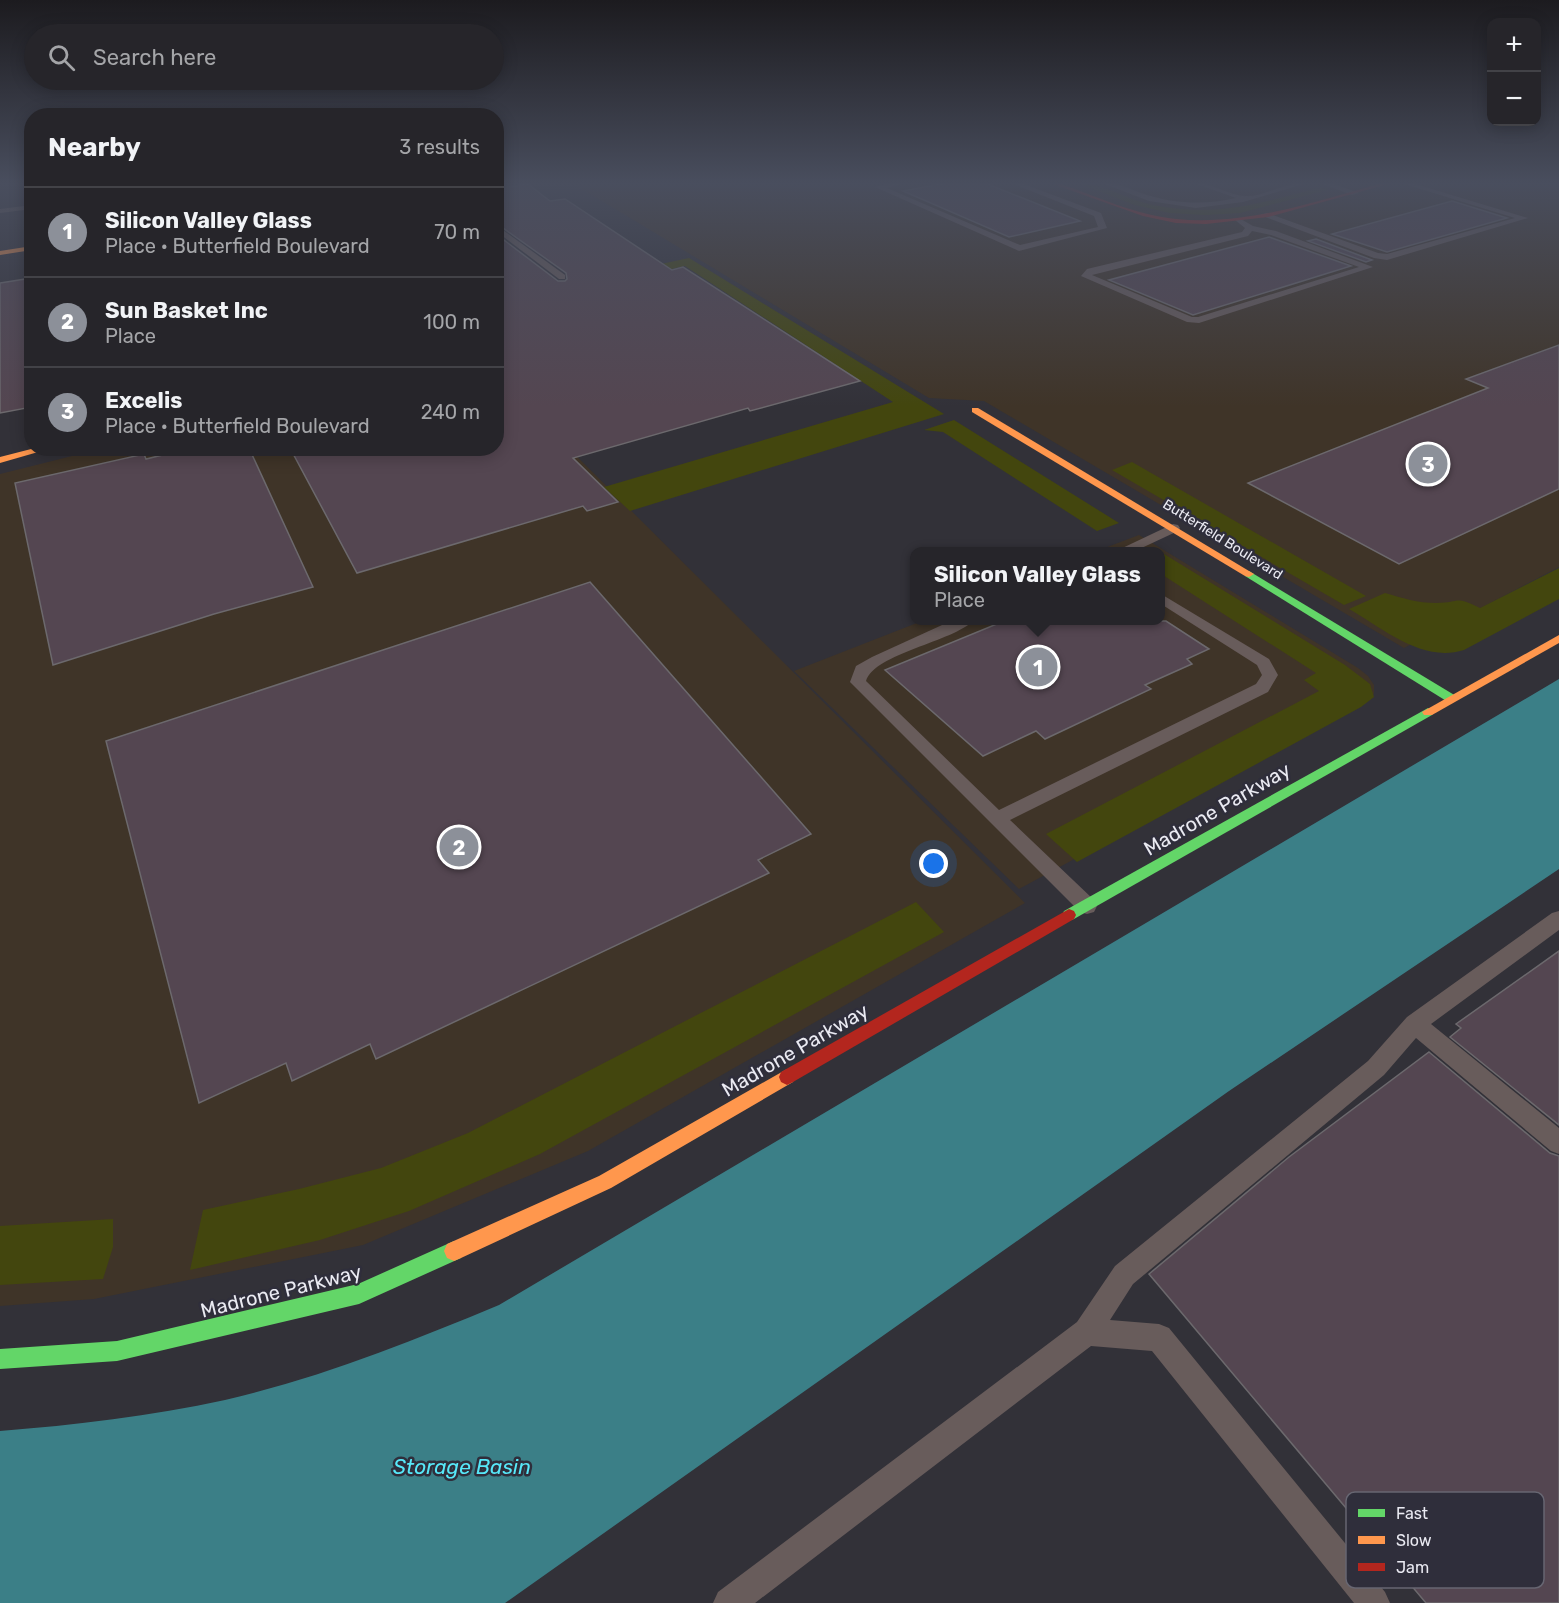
<!DOCTYPE html>
<html lang="en">
<head>
<meta charset="utf-8">
<style>
  body { margin:0; font-family:Rubik,sans-serif; background:#323136; color:#f1f3f6 }
  .controls { position:absolute; right:18px; top:18px; display:grid; overflow:hidden; border-radius:12px; box-shadow:0 3px 15px #0003 }
  .controls button { width:54px; height:54px; display:grid; place-items:center; padding:0; border:0; border-bottom:2px solid #424247; background:#26252a; color:#f1f3f6; font:30px sans-serif }
  .you { position:absolute; left:934px; top:864px; width:21px; height:21px; margin:-15px; border:4px solid #fff; border-radius:50%; background:#1a73e8; box-shadow:0 0 0 9px #1a73e833 }
  .badge { display:grid; place-items:center; width:39px; height:39px; border-radius:50%; background:#8c9099; color:#fff; font-size:20px; font-weight:700 }
  .pin { position:absolute; translate:-50% -50%; border:3px solid #fff; box-shadow:0 2px 6px #0006 }
  .popup { position:absolute; left:910px; top:547px; width:255px; height:78px; box-sizing:border-box; display:grid; place-content:center; border-radius:12px; background:#26252a; filter:drop-shadow(0 2px 4px #0005); font-size:20px; white-space:nowrap; color:#a4a5a8 }
  .popup b { font-size:22px; color:#f1f3f6 }
  .popup::after { content:''; position:absolute; left:50%; top:100%; margin-left:-12px; border:12px solid transparent; border-top-color:#26252a }
  .list { margin:0; padding:0; list-style:none }
  h2 { display:flex; justify-content:space-between; align-items:center; height:78px; margin:0; padding:0 24px; font-size:26px }
  h2 small { font-size:20px; font-weight:400; color:#a4a5a8 }
  .list li { display:grid; grid-template-columns:39px 1fr auto; gap:18px; align-items:center; box-sizing:border-box; height:90px; padding:0 24px; border-top:2px solid #424247 }
  .list b { display:block; font-size:22px; white-space:nowrap }
  .list p { margin:0; font-size:20px; white-space:nowrap; color:#a4a5a8 }
  .list em { font-size:20px; font-style:normal; color:#a4a5a8 }
  .icon { flex:none; width:33px; height:33px; fill:none; stroke:currentColor; stroke-width:2; stroke-linecap:round; stroke-linejoin:round }
  .map { position:relative; flex:none; width:1559px; height:1603px; overflow:hidden }
  .search { position:absolute; background:#26252a; box-shadow:0 3px 15px #0003; left:24px; top:24px; width:480px; height:66px; display:flex; align-items:center; gap:15px; box-sizing:border-box; padding:0 21px; border-radius:33px; color:#a4a5a8; font-size:22px }
  .panel { position:absolute; background:#26252a; box-shadow:0 3px 15px #0003; left:24px; top:108px; width:480px; height:348px; border-radius:24px }
  .map>svg:first-child { display:block }
</style>
</head>
<body>
<div class="map">
<svg width="1559" height="1603" viewBox="0 0 1559 1603">
  <rect width="100%" height="100%" fill="#323138"/>
  <!-- industrial -->
  <g fill="#3f3428">
    <polygon points="572,183 1559,183 1559,567 1404,648 984,401 929,398"/>
    <polygon points="497,377 1025,903 588,1151 363,1245 94,1299 0,1306 0,474 104,448 496,448"/>
    <polygon points="1139,535 1358,668 1368,676 1374,685 1374,694 1368,700 1019,889 794,671 922,621 1161,620 1161,552 1097,551"/>
  </g>
  <!-- green -->
  <g fill="#43460e">
    <path d="M1077 183C1104 183 1127 200 1153 205 1218 218 1260 203 1322 187L1327 190 1240 213 1205 215 1170 213 1135 205Z"/>
    <polygon points="689,258 944,414 630,511 604,487 893,402 685,266 577,290 595,278"/>
    <polygon points="954,420 1119,523 1097,531 943,432 924,430"/>
    <polygon points="1132,462 1366,596 1344,605 1112,470"/>
    <polygon points="1164,554 1345,665 1370,684 1374,697 1361,707 1077,862 1046,834 1319,691 1304,680 1316,673 1161,574 1161,555"/>
    <path d="M1559 568V599L1464 650C1422 663 1384 629 1349 609L1385 593C1402 598 1418 603 1436 603 1461 603 1453 595 1480 608Z"/>
    <polygon points="916,902 944,932 540,1154 409,1211 320,1240 190,1270 203,1210 299,1189 381,1168 468,1133"/>
    <polygon points="113,1219 113,1247 103,1279 0,1285 0,1226"/>
  </g>
  <!-- water -->
  <path fill="#3b7f87" d="M1559 679V869L1229 1091 505 1603H0V1431C75 1425 151 1416 225 1400 320 1378 410 1342 499 1305Z"/>
  <!-- building -->
  <g fill="#544651" stroke="#6c696d" stroke-width="1.5">
    <polygon points="946,183 985,183 1080,221 1009,237 903,191"/>
    <polygon points="528,184 550,201 565,199 672,270 683,267 860,381 750,411 748,408 573,458 618,502 587,511 583,506 357,573 290,448 496,448 496,234 558,281 565,281 567,279 566,273 496,223 496,189"/>
    <polygon points="1452,201 1507,218 1387,252 1332,234"/>
    <polygon points="1269,237 1351,266 1193,315 1109,280"/>
    <polygon points="1316,239 1372,260 1366,262 1308,241"/>
    <polygon points="32,278 32,407 0,413 0,283"/>
    <polygon points="1559,345 1559,489 1399,564 1248,483 1488,388 1466,379"/>
    <polygon points="191,448 249,448 313,587 214,614 53,665 15,483 144,454 146,459"/>
    <polygon points="590,582 811,834 758,860 769,873 376,1059 370,1044 292,1081 286,1063 199,1103 106,741"/>
    <polygon points="1004,621 1166,621 1209,649 1187,659 1192,664 1145,685 1151,689 1045,739 1036,731 983,756 885,670"/>
    <polygon points="1559,951 1559,1125 1450,1037 1461,1028 1456,1024"/>
    <polygon points="1429,1052 1550,1153 1559,1156 1559,1603 1426,1603 1149,1274 1289,1157"/>
  </g>
  <g fill="none" stroke-linecap="round" stroke-linejoin="round">
    <!-- lane -->
    <g fill="#685c5b" fill-rule="evenodd">
      <polygon points="890,183 905,183 887,188 1020,245 1098,227 1094,216 1011,183 1021,183 1101,213 1107,228 1019,251 875,187"/>
      <path d="M1102 183C1118 182 1132 190 1147 195 1177 204 1205 205 1236 198L1194 183C1213 183 1230 196 1246 196 1266 196 1285 182 1307 183L1243 202 1196 208 1149 201Z"/>
      <polygon points="1320,183 1331,183 1359,193 1352,195"/>
      <polygon points="1401,183 1412,183 1528,218 1387,260 1374,258 1260,215 1267,213 1378,253 1387,254 1515,218"/>
      <polygon points="32,205 32,209 0,213 0,209"/>
      <path d="M1239 218 1253 226 1276 231 1373 267 1199 323 1187 322 1081 276 1087 269 1242 232 1245 228 1235 220ZM1252 231 1271 235 1359 267 1198 317H1192L1092 275 1248 236Z"/>
      <polygon points="496,225 565,275 565,279 559,279 496,231"/>
      <polygon points="1173,524 1178,525 1180,528 1178,531 1133,552 1114,552"/>
      <path d="M1161 594 1269 659 1278 675 1268 692 1010 820 1094 900 1097 906 1094 912 1087 914 1080 912 850 682 856 666 872 657 953 620H974C953 642 875 653 866 681L999 810 1256 684 1262 675 1257 665 1161 604Z"/>
      <polygon points="1559,911 1559,930 1431,1024 1559,1128 1559,1154 1551,1151 1416,1038 1384,1075 1133,1284 1110,1320 1159,1324 1169,1328 1385,1592 1390,1603 1354,1603 1152,1351 1091,1346 755,1603 713,1603 718,1592 1077,1322 1115,1266 1368,1061 1407,1017 1552,913"/>
    </g>
    <!-- fast -->
    <g fill="#63d668" fill-rule="evenodd">
      <polygon points="1249,571 1456,696 1458,699 1452,703 1448,702 1245,576 1245,572"/>
      <polygon points="1428,708 1434,712 1432,715 1074,919 1069,921 1064,919 1062,915 1064,911"/>
      <polygon points="454,1241 461,1244 464,1251 461,1258 359,1304 117,1361 0,1369 0,1349 117,1341 358,1284"/>
    </g>
    <!-- slow -->
    <g fill="#ff974d" fill-rule="evenodd">
      <polygon points="32,246 32,250 0,255 0,251"/>
      <polygon points="972,408 978,408 1254,574 1249,577 1245,576 972,412"/>
      <polygon points="35,448 52,448 0,463 0,457"/>
      <polygon points="1559,635 1559,643 1432,715 1424,715 1422,712"/>
      <polygon points="787,1069 793,1072 795,1077 793,1082 611,1188 461,1258 454,1261 447,1258 444,1251 447,1244 599,1176"/>
    </g>
    <!-- jam -->
    <g fill="#b3261e" fill-rule="evenodd">
      <path d="M1050 183H1058C1096 196 1135 215 1176 219 1247 226 1316 201 1383 183H1392L1268 217 1206 224 1176 223 1143 216Z"/>
      <polygon points="1069,909 1074,911 1076,915 1074,919 793,1082 787,1085 781,1082 779,1077 781,1072"/>
    </g>
  </g>
  <!-- sky -->
  <linearGradient id="sky" x2="0" y2="1"><stop stop-color="#1c1b1f"/><stop offset="0.45" stop-color="#494e5e"/><stop offset="1" stop-color="#494e5e" stop-opacity="0"/></linearGradient>
  <rect width="1559" height="407" fill="url(#sky)"/>
  <g text-anchor="middle" stroke-width="5" stroke-linejoin="round" paint-order="stroke">
    <!-- far-street labels -->
    <g font-size="14" fill="#eaeaf2" stroke="#2f2e3b">
      <text transform="translate(1223 539) rotate(32)" y="5">Butterfield Boulevard</text>
    </g>
    <!-- near-street labels -->
    <g font-size="20" fill="#eaeaf2" stroke="#2f2e3b">
      <text transform="translate(1217 809) rotate(-30)" y="7">Madrone Parkway</text>
      <text transform="translate(795 1050) rotate(-30)" y="7">Madrone Parkway</text>
      <text transform="translate(281 1291) rotate(-14)" y="7">Madrone Parkway</text>
    </g>
    <!-- near-water labels -->
    <g font-size="21" font-style="italic" fill="#57e8f9" stroke="#2f2e3b">
      <text x="462" y="1474">Storage Basin</text>
    </g>
  </g>
  <!-- legend -->
  <rect x="1346" y="1492" width="198" height="96" rx="9" fill="#2f2e3b" stroke="#676672" stroke-width="1.5"/>
  <rect x="1358" y="1509" width="27" height="8" fill="#63d668"/>
  <rect x="1358" y="1536" width="27" height="8" fill="#ff974d"/>
  <rect x="1358" y="1563" width="27" height="8" fill="#b3261e"/>
  <g font-size="16" fill="#eaeaf2">
    <text x="1396" y="1519">Fast</text>
    <text x="1396" y="1546">Slow</text>
    <text x="1396" y="1573">Jam</text>
  </g>
</svg>
<div class="controls">
<button>+</button>
<button>−</button>
</div>
<div class="you"></div>
<div class="pin badge" style="left:1038px;top:667px">1</div>
<div class="popup"><b>Silicon Valley Glass</b>Place</div>
<div class="pin badge" style="left:459px;top:847px">2</div>
<div class="pin badge" style="left:1428px;top:464px">3</div>
<div class="search"><svg class="icon" aria-label="search" viewBox="0 0 24 24"><circle cx="10" cy="10" r="6"/><path d="M15 15l6 6"/></svg>Search here</div>
<section class="panel">
<h2>Nearby<small>3 results</small></h2>
<ul class="list">
<li><span class="badge">1</span><div><b>Silicon Valley Glass</b><p>Place · Butterfield Boulevard</p></div><em>70 m</em></li>
<li><span class="badge">2</span><div><b>Sun Basket Inc</b><p>Place</p></div><em>100 m</em></li>
<li><span class="badge">3</span><div><b>Excelis</b><p>Place · Butterfield Boulevard</p></div><em>240 m</em></li>
</ul>
</section>
</div>
</body>
</html>
